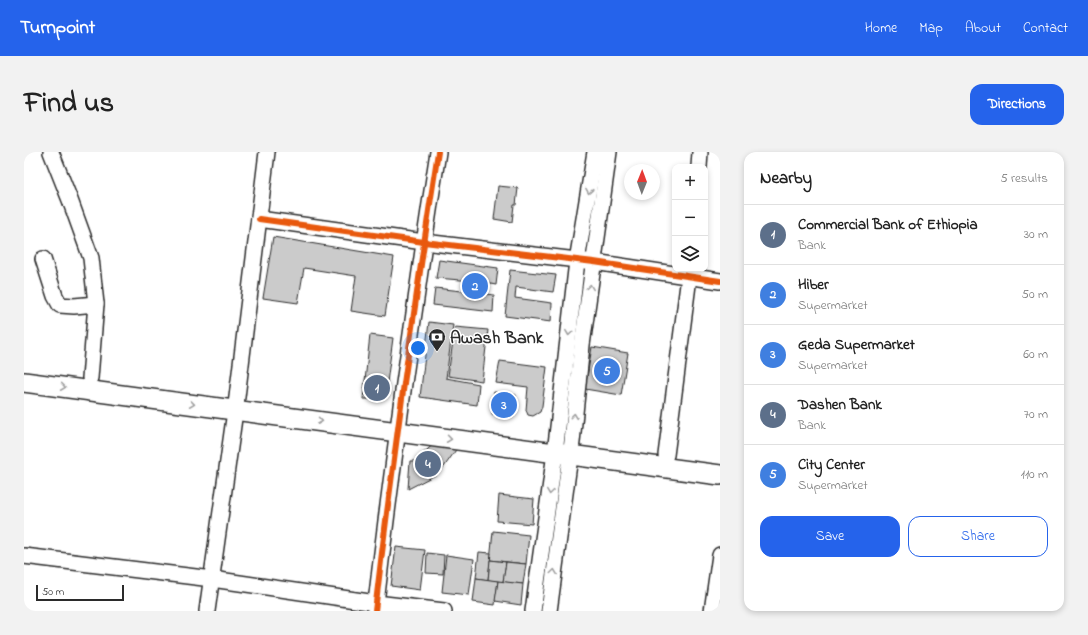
<!DOCTYPE html>
<html lang="en">
<head>
<meta charset="utf-8">
<style>
  body { margin:0; font-family:"Indie Flower",sans-serif; background:#f2f2f2; color:#222 }
  .controls { position:absolute; right:12px; top:12px; display:grid; overflow:hidden; border-radius:8px; box-shadow:0 2px 6px #0003 }
  .controls button { width:36px; height:36px; display:grid; place-items:center; padding:0; border:0; border-bottom:1px solid #e0e0e0; background:#fff; color:#222; font:20px sans-serif }
  .compass { position:absolute; left:600px; top:12px; width:36px; height:36px; border-radius:50%; background:#fff; box-shadow:0 2px 6px #0003; rotate:1deg }
  .scale { position:absolute; left:12px; bottom:10px; width:88px; box-sizing:border-box; padding-left:4px; border:2px solid #2b2b2b; border-top:0; font-size:11px; line-height:14px; white-space:nowrap; color:#2b2b2b; -webkit-text-stroke:3px #fff; paint-order:stroke }
  .you { position:absolute; left:394px; top:196px; width:14px; height:14px; margin:-10px; border:3px solid #fff; border-radius:50%; background:#1a73e8; box-shadow:0 0 0 6px #1a73e833 }
  .badge { display:grid; place-items:center; width:26px; height:26px; border-radius:50%; background:#2563eb; color:#fff; font-size:13px; font-weight:700 }
  .pin { position:absolute; translate:-50% -50%; border:2px solid #fff; box-shadow:0 1px 4px #0006 }
  .list { margin:0; padding:0; list-style:none }
  h2 { display:flex; justify-content:space-between; align-items:center; height:52px; margin:0; padding:0 16px; font-size:17px }
  h2 small { font-size:13px; font-weight:400; color:#767676 }
  .list li { display:grid; grid-template-columns:26px 1fr auto; gap:12px; align-items:center; box-sizing:border-box; height:60px; padding:0 16px; border-top:1px solid #e0e0e0 }
  .list b { display:block; font-size:15px; white-space:nowrap }
  .list p { margin:0; font-size:13px; white-space:nowrap; color:#767676 }
  .list em { font-size:13px; font-style:normal; color:#767676 }
  .actions { display:flex; gap:8px; padding:12px 16px }
  .actions a { flex:1; padding:9px 0; border:1px solid #2563eb; border-radius:12px; text-align:center; font-size:14px; color:#2563eb }
  .actions .main { background:#2563eb; color:#fff }
  .icon { flex:none; width:22px; height:22px; fill:none; stroke:currentColor; stroke-width:2; stroke-linecap:round; stroke-linejoin:round }
  .map { position:relative; flex:none; width:696px; height:459px; overflow:hidden; border-radius:12px }
  header { display:flex; align-items:center; gap:24px; box-sizing:border-box; height:56px; padding:0 20px; background:#2563eb; color:#fff }
  header strong { font-size:19px }
  nav { display:flex; gap:22px; margin-inline-start:auto; font-size:14px }
  .intro { display:flex; align-items:center; justify-content:space-between; box-sizing:border-box; height:96px; padding:0 24px }
  h1 { margin:0; font-size:28px }
  .button { padding:10px 18px; border-radius:12px; background:#2563eb; color:#fff; font-size:14px; font-weight:700 }
  main { display:flex; gap:24px; padding:0 24px }
  aside { flex:1; background:#fff; border-radius:12px; box-shadow:0 2px 6px #0003 }
  .map>svg:first-child { display:block }
</style>
</head>
<body>
<header>
<strong>Turnpoint</strong>
<nav><a>Home</a><a>Map</a><a>About</a><a>Contact</a></nav>
</header>
<div class="intro"><h1>Find us</h1><a class="button">Directions</a></div>
<main>
<div class="map">
<svg width="696" height="459" viewBox="0 0 696 459">
  <rect width="100%" height="100%" fill="#fff"/>
  <filter id="ink" filterUnits="userSpaceOnUse"><feTurbulence type="fractalNoise" baseFrequency=".025" numOctaves="2"/><feDisplacementMap in="SourceGraphic" scale="8" xChannelSelector="R" yChannelSelector="G"/><feConvolveMatrix kernelMatrix="1 2 1 2 8 2 1 2 1" color-interpolation-filters="sRGB"/></filter>
  <g filter="url(#ink)">
    <!-- building -->
    <g fill="#cbcbcb" stroke="#2b2b2b">
      <polygon points="474,34 494,36 492,53 490,53 488,70 470,67"/>
      <polygon points="249,85 370,105 361,164 327,159 332,124 280,116 274,151 239,146"/>
      <polygon points="415,108 474,116 472,133 455,130 454,141 470,143 469,160 409,153 411,136 447,140 449,129 412,126"/>
      <polygon points="486,118 532,123 529,140 492,135 491,146 528,151 527,170 481,164"/>
      <polygon points="405,170 429,173 422,226 455,232 453,253 396,245"/>
      <polygon points="431,175 464,178 458,229 424,224"/>
      <polygon points="346,183 369,186 362,238 359,242 352,246 348,247 339,247"/>
      <polygon points="568,195 604,201 597,243 561,237"/>
      <polygon points="476,209 523,215 518,254 516,260 509,264 504,263 502,258 504,235 472,231"/>
      <polygon points="470,240 492,243 489,265 468,262"/>
      <polygon points="411,291 434,295 420,315 413,322 384,337 386,309 390,309"/>
      <polygon points="475,343 510,347 508,372 473,369"/>
      <polygon points="469,379 505,383 502,412 466,408"/>
      <polygon points="372,395 401,398 396,438 367,434"/>
      <polygon points="455,400 467,401 464,428 452,426"/>
      <polygon points="403,401 420,403 419,422 402,421"/>
      <polygon points="422,403 450,407 445,443 418,440"/>
      <polygon points="466,408 482,410 479,430 464,428"/>
      <polygon points="482,410 502,412 499,432 479,430"/>
      <polygon points="452,426 474,429 471,453 449,450"/>
      <polygon points="474,429 499,432 497,453 471,449"/>
    </g>
    <g fill="none" stroke-linecap="round" stroke-linejoin="round">
      <!-- minor casing -->
      <g stroke="#2b2b2b" stroke-width="18">
        <g id="minor">
          <polyline points="27,0 46,48 67,106 72,152 66,226"/>
          <polyline points="675,15 676,0"/>
          <polyline points="235,67 400,90 570,110 696,129"/>
          <polyline points="19,107 31,144 36,153 50,154 72,152"/>
          <polyline points="642,303 666,117"/>
          <polyline points="0,404 188,427 352,451 420,459"/>
          <polyline points="183,459 213,245 243,0"/>
          <path d="M351 459C369 306 390 153 414 0"/>
          <polyline points="509,459 531,301 553,109 571,0"/>
          <polyline points="525,459 548,290 558,193 585,0"/>
          <polyline points="688,459 696,403"/>
        </g>
      </g>
      <!-- major casing -->
      <g stroke="#2b2b2b" stroke-width="22">
        <polyline id="major" points="0,230 696,323"/>
      </g>
      <!-- minor -->
      <use href="#minor" stroke="#fff" stroke-width="15"/>
      <!-- major -->
      <use href="#major" stroke="#fff" stroke-width="19"/>
      <!-- cycleway casing -->
      <g stroke="#fff" stroke-width="8">
        <g id="cycleway">
          <polyline points="235,67 400,90 570,110 696,129"/>
          <path d="M351 459C369 306 390 153 414 0"/>
        </g>
      </g>
      <!-- cycleway -->
      <use href="#cycleway" stroke="#e8590c" stroke-width="6"/>
    </g>
    <!-- one-way arrows -->
    <defs><path id="oneway-chevron" d="M-2-3.5L2.5 0L-2 3.5" fill="none" stroke-width="1.6" stroke-linecap="round" stroke-linejoin="round"/></defs>
    <g stroke="#a0a0a0">
      <use href="#oneway-chevron" transform="translate(565 39) rotate(99)"/>
      <use href="#oneway-chevron" transform="translate(566 135) rotate(-82)"/>
      <use href="#oneway-chevron" transform="translate(545 181) rotate(97)"/>
      <use href="#oneway-chevron" transform="translate(39 235) rotate(8)"/>
      <use href="#oneway-chevron" transform="translate(168 252) rotate(8)"/>
      <use href="#oneway-chevron" transform="translate(550 264) rotate(-84)"/>
      <use href="#oneway-chevron" transform="translate(296 269) rotate(8)"/>
      <use href="#oneway-chevron" transform="translate(425 287) rotate(8)"/>
      <use href="#oneway-chevron" transform="translate(526 340) rotate(98)"/>
      <use href="#oneway-chevron" transform="translate(530 420) rotate(-82)"/>
    </g>
  </g>
  <!-- icons -->
  <defs>
    <g id="bank-pin" transform="scale(0.9)"><path d="M0 17L-7.5 6A9.5 9.5 0 1 1 7.5 6Z" fill="#2b2b2b" stroke="#fff"/><path d="M-6-4H6V4H-6ZM0-2.3a2.3 2.3 0 1 0 0 4.6a2.3 2.3 0 1 0 0-4.6Z" fill="#fff"/></g>
  </defs>
  <g fill-rule="evenodd">
    <use href="#bank-pin" x="413" y="185"/>
  </g>
  <g text-anchor="middle" stroke-width="3" stroke-linejoin="round" paint-order="stroke">
    <!-- poi labels -->
    <g font-size="18" font-weight="bold" fill="#2b2b2b" stroke="#fff" text-anchor="start">
      <text x="426" y="191">Awash Bank</text>
    </g>
  </g>
</svg>
<div class="controls">
<button>+</button>
<button>−</button>
<button><svg class="icon" aria-label="layers" viewBox="0 0 24 24"><path d="M12 4l9 5-9 5-9-5zM3 14l9 5 9-5"/></svg></button>
</div>
<svg class="compass" viewBox="-18 -18 36 36"><path d="M0-13l5 13h-10z" fill="#e53935"/><path d="M0 13l5-13h-10z" fill="#767676"/></svg>
<div class="scale">50 m</div>
<div class="you"></div>
<div class="pin badge" style="left:353px;top:236px;background:#5c6f8a">1</div>
<div class="pin badge" style="left:451px;top:134px;background:#3f7fe0">2</div>
<div class="pin badge" style="left:480px;top:253px;background:#3f7fe0">3</div>
<div class="pin badge" style="left:404px;top:312px;background:#5c6f8a">4</div>
<div class="pin badge" style="left:583px;top:219px;background:#3f7fe0">5</div>
</div>
<aside>
<h2>Nearby<small>5 results</small></h2>
<ul class="list">
<li><span class="badge" style="background:#5c6f8a">1</span><div><b>Commercial Bank of Ethiopia</b><p>Bank</p></div><em>30 m</em></li>
<li><span class="badge" style="background:#3f7fe0">2</span><div><b>Hiber</b><p>Supermarket</p></div><em>50 m</em></li>
<li><span class="badge" style="background:#3f7fe0">3</span><div><b>Geda Supermarket</b><p>Supermarket</p></div><em>60 m</em></li>
<li><span class="badge" style="background:#5c6f8a">4</span><div><b>Dashen Bank</b><p>Bank</p></div><em>70 m</em></li>
<li><span class="badge" style="background:#3f7fe0">5</span><div><b>City Center</b><p>Supermarket</p></div><em>110 m</em></li>
</ul>
<div class="actions"><a class="main">Save</a><a>Share</a></div>
</aside>
</main>
</body>
</html>
